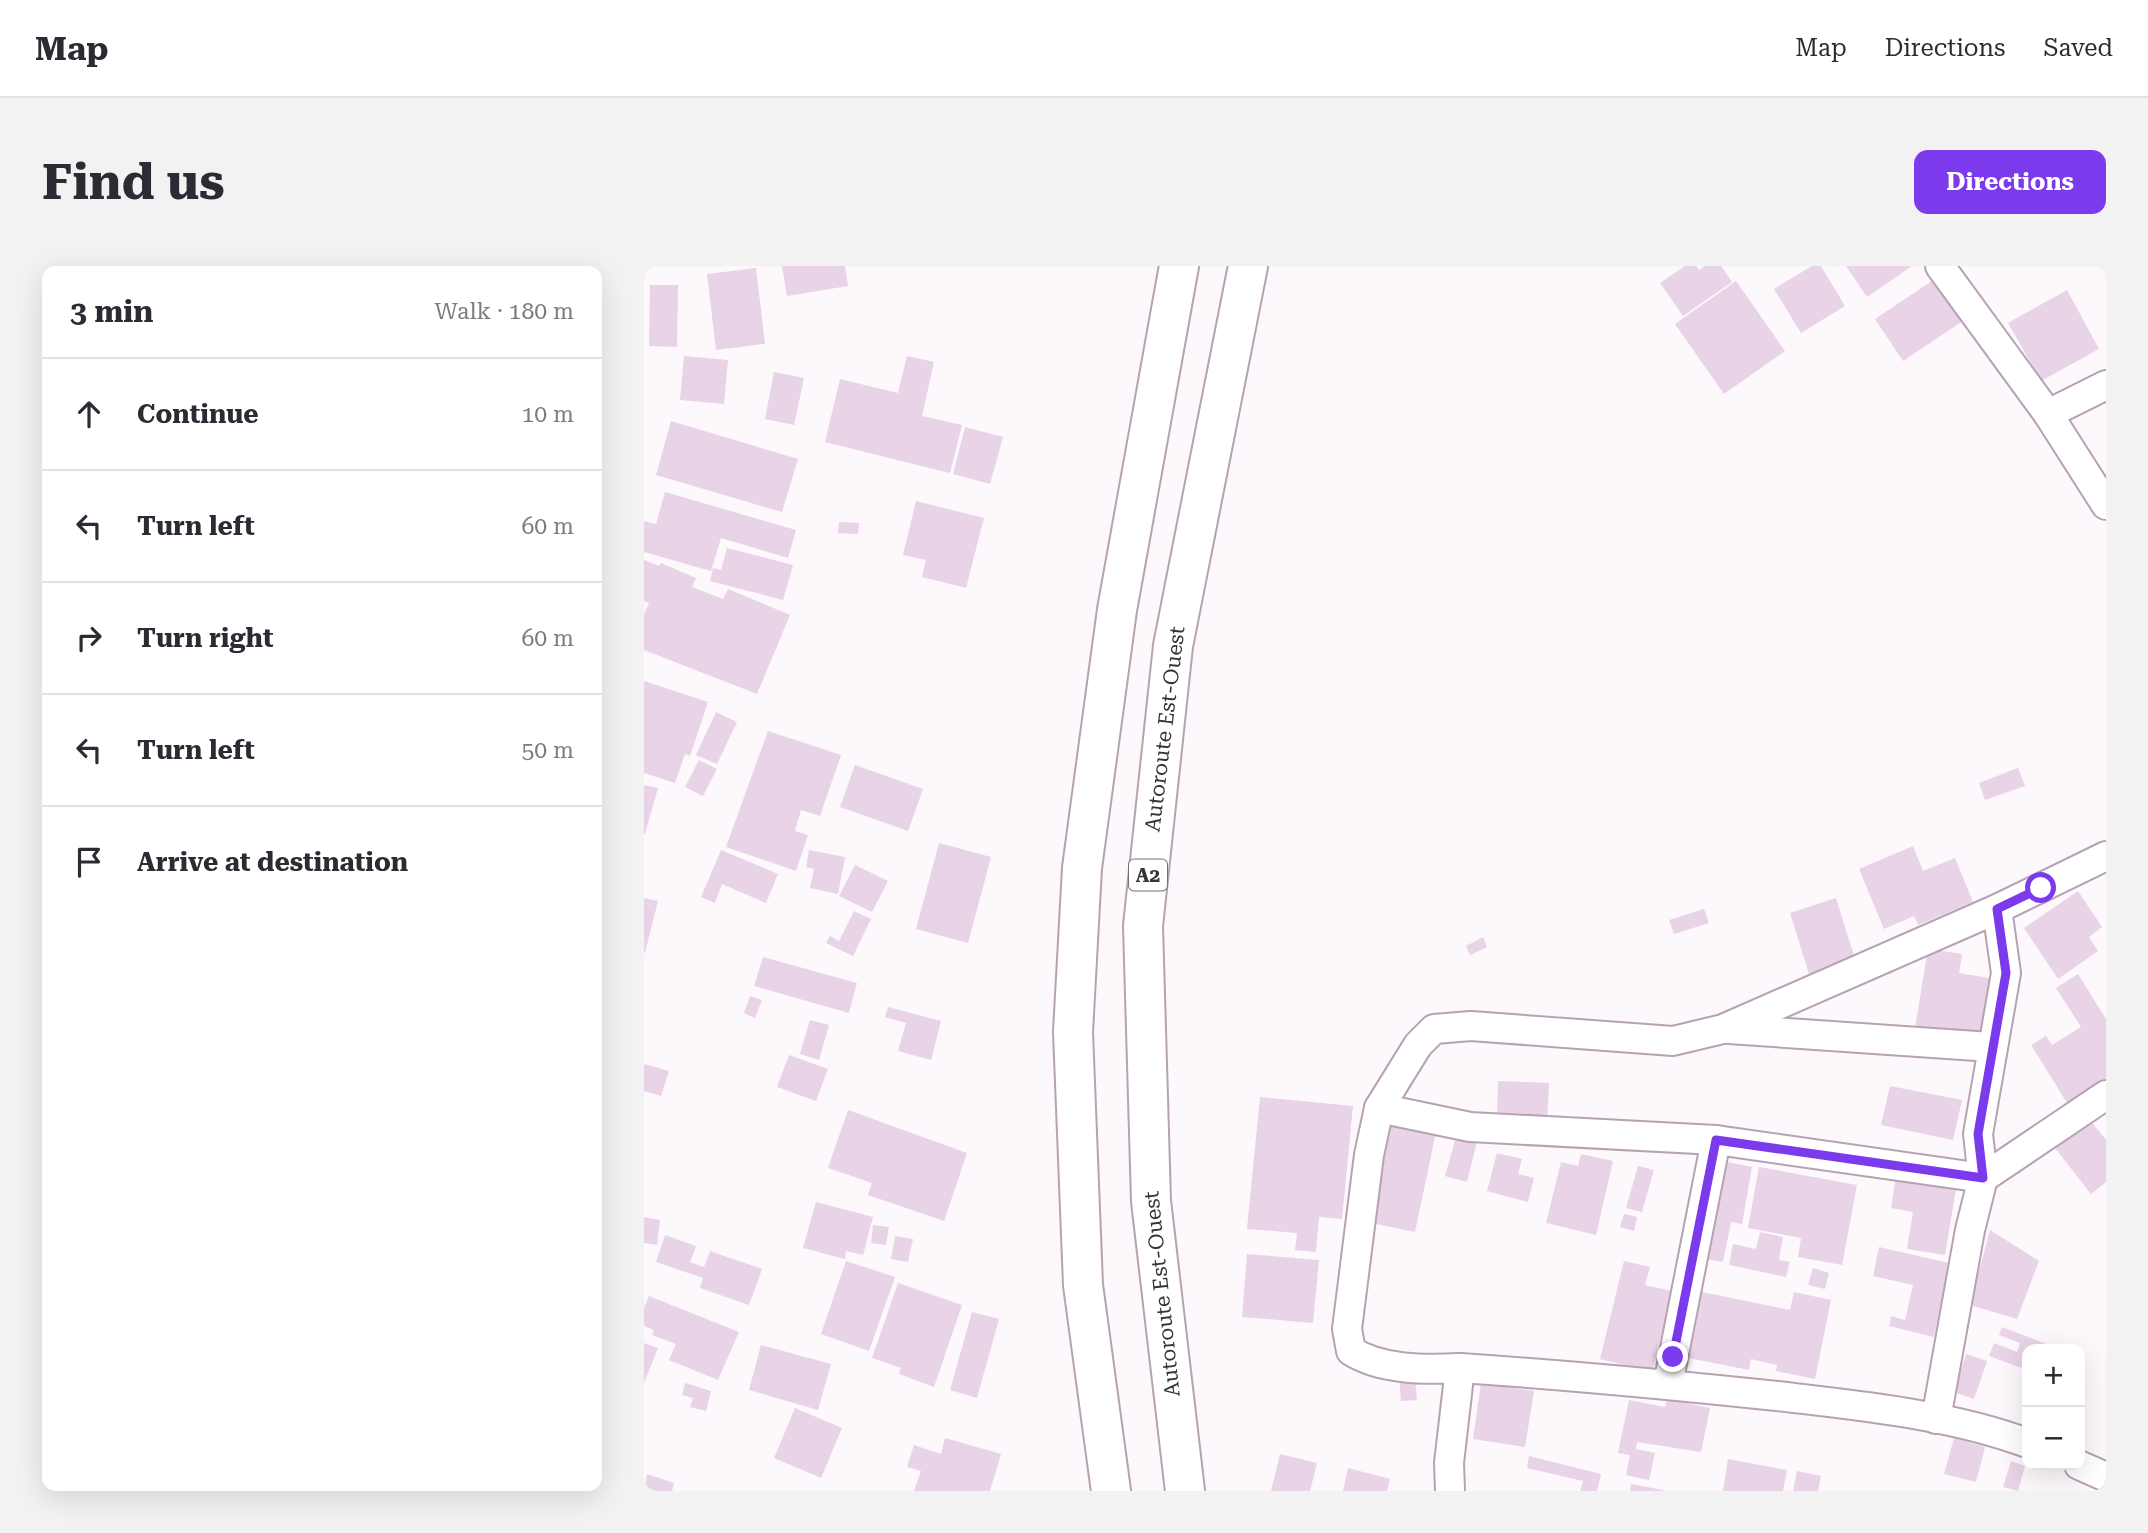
<!DOCTYPE html>
<html lang="en">
<head>
<meta charset="utf-8">
<style>
  body { margin:0; font-family:"Roboto Serif",serif; background:#f2f2f3; color:#2b2b33 }
  .controls { position:absolute; right:21px; bottom:21px; display:grid; overflow:hidden; border-radius:14px; box-shadow:0 7px 28px #0002 }
  .controls button { width:63px; height:63px; display:grid; place-items:center; padding:0; border:0; border-bottom:2px solid #e1e1e2; background:#fff; color:#2b2b33; font:35px sans-serif }
  .stop { position:absolute; width:21px; height:21px; margin:-16px; border:5px solid #7c3aed; border-radius:50%; background:#fff }
  .stop.end { background:#7c3aed; border-color:#fff; box-shadow:0 2px 7px #0008 }
  .list { margin:0; padding:0; list-style:none }
  h2 { display:flex; justify-content:space-between; align-items:center; height:91px; margin:0; padding:0 28px; font-size:30px }
  h2 small { font-size:23px; font-weight:400; color:#7c7c81 }
  .list li { display:grid; grid-template-columns:46px 1fr auto; gap:21px; align-items:center; box-sizing:border-box; height:112px; padding:0 28px; border-top:2px solid #e1e1e2 }
  .list b { display:block; font-size:26px; white-space:nowrap }
  .list em { font-size:23px; font-style:normal; color:#7c7c81 }
  .icon { flex:none; width:38px; height:38px; fill:none; stroke:currentColor; stroke-width:2; stroke-linecap:round; stroke-linejoin:round }
  .map { position:relative; flex:none; width:1462px; height:1225px; overflow:hidden; border-radius:14px }
  header { display:flex; align-items:center; gap:42px; box-sizing:border-box; height:98px; padding:0 35px; background:#fff; border-bottom:2px solid #e1e1e2 }
  header strong { font-size:33px }
  nav { display:flex; gap:38px; margin-inline-start:auto; font-size:24px }
  .intro { display:flex; align-items:center; justify-content:space-between; box-sizing:border-box; height:168px; padding:0 42px }
  h1 { margin:0; font-size:49px }
  .button { padding:18px 32px; border-radius:14px; background:#7c3aed; color:#fff; font-size:24px; font-weight:700 }
  main { display:flex; gap:42px; padding:0 42px }
  aside { flex:1; background:#fff; border-radius:14px; box-shadow:0 7px 28px #0002 }
  .map>svg:first-child { display:block }
</style>
</head>
<body>
<header>
<strong>Map</strong>
<nav><a>Map</a><a>Directions</a><a>Saved</a></nav>
</header>
<div class="intro"><h1>Find us</h1><a class="button">Directions</a></div>
<main>
<aside>
<h2>3 min<small>Walk · 180 m</small></h2>
<ul class="list">
<li><svg class="icon" aria-label="ahead" viewBox="0 0 24 24"><path d="M12 20V5M6 11l6-6 6 6"/></svg><div><b>Continue</b></div><em>10 m</em></li>
<li><svg class="icon" aria-label="left" viewBox="0 0 24 24"><path d="M17 20v-9H6M10 6l-5 5 5 5"/></svg><div><b>Turn left</b></div><em>60 m</em></li>
<li><svg class="icon" aria-label="right" viewBox="0 0 24 24"><path d="M7 20v-9h11M14 6l5 5-5 5"/></svg><div><b>Turn right</b></div><em>60 m</em></li>
<li><svg class="icon" aria-label="left" viewBox="0 0 24 24"><path d="M17 20v-9H6M10 6l-5 5 5 5"/></svg><div><b>Turn left</b></div><em>50 m</em></li>
<li><svg class="icon" aria-label="arrive" viewBox="0 0 24 24"><path d="M6 21V4h12l-3 4 3 4H6"/></svg><div><b>Arrive at destination</b></div></li>
</ul>
</aside>
<div class="map">
<svg width="1462" height="1225" viewBox="0 0 1462 1225">
  <rect width="100%" height="100%" fill="#fcf8fc"/>
  <!-- building -->
  <g fill="#e9d3e6">
    <polygon points="138,0 201,0 204,20 143,30"/>
    <polygon points="1041,0 1052,0 1055,4 1061,0 1077,0 1088,16 1039,50 1016,17"/>
    <polygon points="1168,0 1177,0 1201,40 1157,67 1130,23"/>
    <polygon points="1202,0 1268,0 1223,31"/>
    <polygon points="112,2 121,78 72,84 63,8"/>
    <polygon points="1291,13 1319,55 1259,95 1231,53"/>
    <polygon points="1092,15 1141,85 1080,128 1031,58"/>
    <polygon points="6,19 34,19 33,81 5,80"/>
    <polygon points="1423,24 1455,83 1397,115 1364,57"/>
    <polygon points="40,90 84,94 80,138 36,134"/>
    <polygon points="263,90 290,96 278,150 318,159 306,207 181,176 196,113 254,127"/>
    <polygon points="130,106 160,112 150,159 121,153"/>
    <polygon points="27,155 154,193 138,246 12,209"/>
    <polygon points="321,161 359,171 346,218 309,208"/>
    <polygon points="21,226 152,264 144,292 77,272 67,305 0,286 0,255 12,258"/>
    <polygon points="272,235 340,252 322,322 278,311 282,294 259,289"/>
    <polygon points="195,256 215,257 214,268 194,267"/>
    <polygon points="83,282 149,299 139,334 66,315 69,302 77,304"/>
    <polygon points="0,294 15,300 17,297 52,312 48,321 79,333 84,323 146,349 113,428 0,384 0,348 5,337 0,335"/>
    <polygon points="0,415 64,436 46,490 41,488 31,517 0,507"/>
    <polygon points="72,446 93,456 73,498 52,489"/>
    <polygon points="124,465 197,489 176,550 157,544 151,565 164,569 152,605 82,581"/>
    <polygon points="55,494 73,503 59,530 41,521"/>
    <polygon points="211,499 279,523 264,565 196,541"/>
    <polygon points="1374,502 1381,520 1341,534 1335,517"/>
    <polygon points="0,519 14,522 1,568 0,568"/>
    <polygon points="295,577 347,591 324,677 272,663"/>
    <polygon points="1269,580 1279,605 1311,592 1329,636 1274,659 1270,650 1240,663 1215,603"/>
    <polygon points="77,584 134,608 122,637 78,618 71,637 57,631"/>
    <polygon points="165,584 201,591 194,628 166,622 170,603 162,601"/>
    <polygon points="211,599 244,615 228,646 195,630"/>
    <polygon points="1434,625 1458,661 1445,671 1454,685 1414,713 1380,662"/>
    <polygon points="0,632 14,635 1,687 0,687"/>
    <polygon points="1192,632 1211,693 1165,708 1146,647"/>
    <polygon points="1060,643 1065,657 1030,668 1025,654"/>
    <polygon points="210,645 227,653 209,690 182,677 186,670 195,675"/>
    <polygon points="839,671 843,681 826,689 822,680"/>
    <polygon points="1284,683 1318,688 1315,707 1356,714 1346,773 1271,762"/>
    <polygon points="119,691 213,717 205,747 110,720"/>
    <polygon points="1434,708 1462,753 1462,817 1425,840 1387,779 1402,770 1408,779 1437,761 1412,722"/>
    <polygon points="106,730 118,734 111,752 100,747"/>
    <polygon points="244,741 297,755 287,794 254,785 262,757 241,751"/>
    <polygon points="166,754 185,759 175,794 156,788"/>
    <polygon points="145,789 184,803 172,835 133,821"/>
    <polygon points="0,798 25,805 17,830 0,825"/>
    <polygon points="854,815 905,817 903,857 853,854"/>
    <polygon points="1246,820 1318,834 1309,874 1237,859"/>
    <polygon points="616,831 709,840 698,953 675,951 672,986 651,984 653,967 603,963"/>
    <polygon points="204,844 323,887 300,955 224,929 228,917 184,902"/>
    <polygon points="1446,854 1462,874 1462,916 1447,928 1411,882"/>
    <polygon points="743,856 792,866 771,966 723,956"/>
    <polygon points="812,871 833,876 823,916 801,910"/>
    <polygon points="853,887 878,893 874,908 890,912 884,936 843,925"/>
    <polygon points="937,888 969,895 952,969 902,957 917,896 934,900"/>
    <polygon points="1079,895 1108,901 1098,958 1087,956 1079,996 1060,993"/>
    <polygon points="994,900 1010,904 998,946 982,942"/>
    <polygon points="1115,901 1213,919 1198,999 1154,991 1157,972 1104,962"/>
    <polygon points="1252,910 1312,923 1301,989 1263,983 1269,946 1247,942"/>
    <polygon points="172,936 229,951 219,989 202,985 201,993 159,982"/>
    <polygon points="980,948 993,951 990,965 976,961"/>
    <polygon points="0,951 16,954 13,979 0,977"/>
    <polygon points="229,959 245,961 242,979 227,977"/>
    <polygon points="1346,964 1395,995 1373,1053 1326,1039"/>
    <polygon points="1116,966 1139,971 1135,994 1146,996 1142,1011 1085,999 1089,978 1112,983"/>
    <polygon points="21,969 52,980 46,996 60,1001 66,985 118,1003 105,1039 56,1022 59,1012 12,996"/>
    <polygon points="251,970 269,973 264,996 247,993"/>
    <polygon points="1235,981 1305,997 1290,1071 1245,1060 1247,1050 1261,1054 1269,1019 1229,1010"/>
    <polygon points="603,988 675,994 669,1057 598,1051"/>
    <polygon points="202,995 251,1011 225,1085 177,1068"/>
    <polygon points="980,995 1006,1001 1001,1019 1028,1025 1008,1106 956,1093"/>
    <polygon points="1169,1002 1185,1007 1181,1023 1164,1019"/>
    <polygon points="254,1017 318,1039 290,1121 255,1108 257,1102 228,1092"/>
    <polygon points="1058,1026 1146,1044 1150,1026 1187,1034 1171,1113 1132,1105 1133,1099 1107,1093 1105,1104 1045,1092"/>
    <polygon points="5,1030 95,1066 74,1114 25,1094 32,1078 8,1069 10,1064 0,1060 0,1042"/>
    <polygon points="328,1046 355,1053 333,1132 306,1124"/>
    <polygon points="1358,1061 1415,1083 1383,1083 1383,1104 1345,1090 1350,1077 1373,1086 1376,1077 1355,1069"/>
    <polygon points="0,1077 14,1082 0,1117"/>
    <polygon points="117,1079 187,1098 174,1144 105,1124"/>
    <polygon points="1322,1088 1343,1095 1330,1133 1310,1126"/>
    <polygon points="771,1109 773,1134 757,1135 755,1110"/>
    <polygon points="41,1117 67,1125 62,1145 46,1141 49,1132 38,1129"/>
    <polygon points="837,1117 890,1125 881,1181 829,1173"/>
    <polygon points="1023,1133 1066,1142 1057,1186 993,1176 992,1183 1011,1187 1005,1214 982,1209 986,1189 974,1187 985,1134 1021,1141"/>
    <polygon points="151,1142 198,1162 177,1212 130,1192"/>
    <polygon points="301,1172 357,1188 346,1225 270,1225 277,1205 263,1201 270,1179 297,1188"/>
    <polygon points="1310,1172 1341,1181 1332,1216 1300,1208"/>
    <polygon points="636,1188 673,1197 666,1225 627,1225"/>
    <polygon points="885,1190 957,1208 953,1225 936,1225 939,1215 883,1202"/>
    <polygon points="1084,1193 1143,1204 1139,1225 1079,1225"/>
    <polygon points="1367,1195 1381,1200 1374,1225 1359,1221"/>
    <polygon points="704,1202 746,1213 743,1225 699,1225"/>
    <polygon points="1153,1205 1177,1210 1174,1225 1149,1225"/>
    <polygon points="3,1208 30,1217 28,1225 0,1225"/>
    <polygon points="987,1218 1019,1224 1019,1225 986,1225"/>
  </g>
  <g fill="none" stroke-linecap="round" stroke-linejoin="round">
    <!-- minor casing -->
    <g stroke="#b7a2b4" stroke-width="32">
      <g id="minor">
        <polyline points="1296,0 1404,148 1462,239"/>
        <polyline points="1404,148 1462,119"/>
        <polyline points="1085,763 1347,781"/>
        <polyline points="735,842 826,861 1072,874 1339,912 1334,868 1362,707 1353,643"/>
        <polyline points="1024,1118 1072,874"/>
        <polyline points="1292,1153 1326,964 1339,912 1462,829"/>
        <path d="M1383 1177C1305 1148 1216 1140 1133 1130 1028 1119 922 1109 816 1102 781 1104 737 1104 707 1085L703 1063 725 889 735 842 774 779 790 763 827 760 1029 775 1079 763 1353 643 1462 590"/>
        <polyline points="1435,1199 1462,1211"/>
        <polyline points="806,1225 805,1197 816,1102"/>
      </g>
    </g>
    <!-- motorway casing -->
    <g stroke="#b7a2b4" stroke-width="42">
      <g id="motorway">
        <polyline points="467,1225 439,1019 429,766 438,602 473,344 535,0"/>
        <polyline points="541,1225 507,935 499,660 529,380 604,0"/>
      </g>
    </g>
    <!-- minor -->
    <use href="#minor" stroke="#fff" stroke-width="28"/>
    <!-- motorway -->
    <use href="#motorway" stroke="#fff" stroke-width="38"/>
  </g>
  <g fill="none" stroke-linecap="round" stroke-linejoin="round">
    <!-- route -->
    <polyline stroke="#7c3aed" stroke-width="9" points="1029,1091 1072,874 1339,912 1334,868 1362,707 1353,643 1397,622"/>
  </g>
  <g text-anchor="middle" stroke-width="5" stroke-linejoin="round" paint-order="stroke">
    <!-- shield labels -->
    <rect fill="#fff" stroke="#757074" stroke-width="2" x="485" y="593.5" width="38" height="31" rx="5"/>
    <g font-size="19" font-weight="bold" fill="#3a3239">
      <text x="504" y="616">A2</text>
    </g>
    <!-- street labels -->
    <g font-size="21" fill="#3a3239" stroke="#fff">
      <text transform="translate(521 463) rotate(-83)" y="7">Autoroute Est-Ouest</text>
      <text transform="translate(518 1028) rotate(-96)" y="7">Autoroute Est-Ouest</text>
    </g>
  </g>
</svg>
<div class="controls">
<button>+</button>
<button>−</button>
</div>
<div class="stop" style="left:1397px;top:622px"></div>
<div class="stop end" style="left:1029px;top:1091px"></div>
</div>
</main>
</body>
</html>
